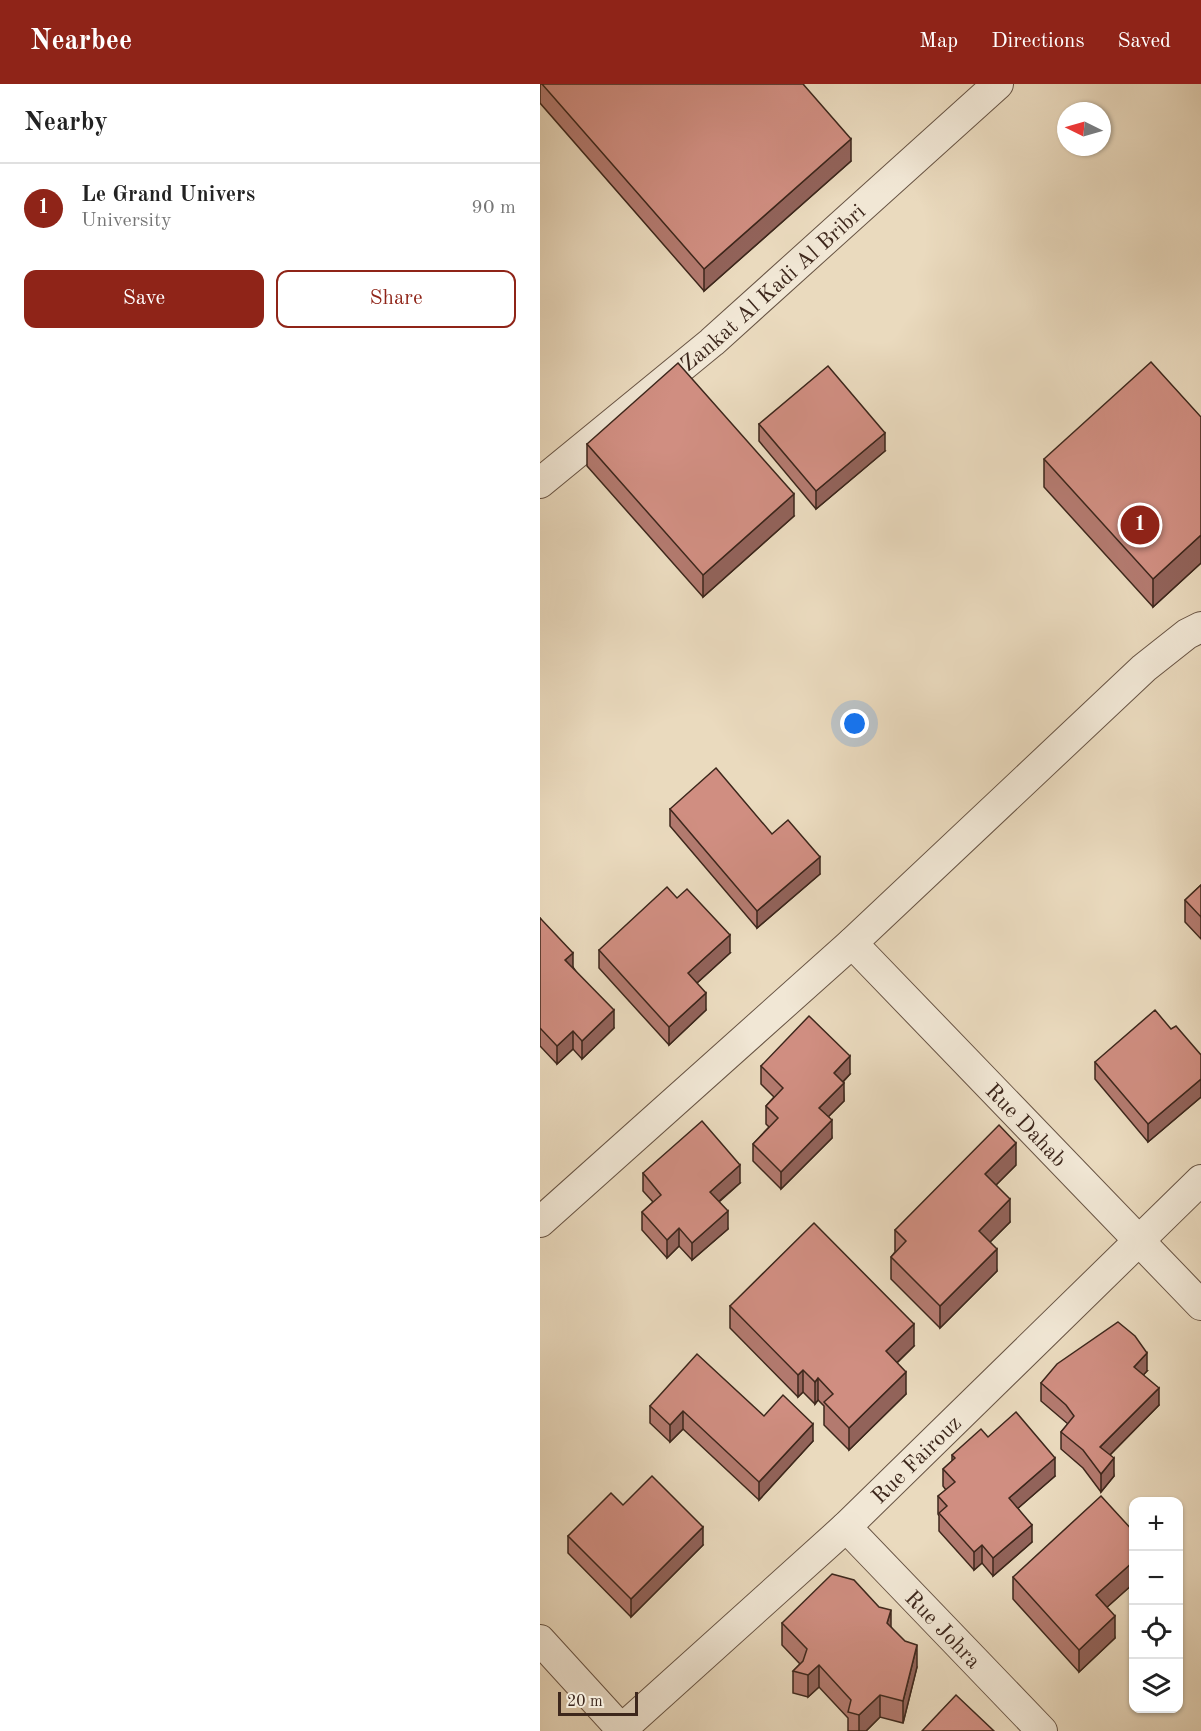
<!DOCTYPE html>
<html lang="en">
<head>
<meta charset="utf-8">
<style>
  body { margin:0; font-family:"Old Standard TT",serif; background:#f6f6f6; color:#222 }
  .controls { position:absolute; right:18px; bottom:18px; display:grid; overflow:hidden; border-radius:12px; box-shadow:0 2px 4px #0004 }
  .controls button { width:54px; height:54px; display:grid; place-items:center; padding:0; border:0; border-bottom:2px solid #e0e0e0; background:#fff; color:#222; font:30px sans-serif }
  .compass { position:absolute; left:517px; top:18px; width:54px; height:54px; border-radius:50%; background:#fff; box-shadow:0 2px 4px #0004; rotate:275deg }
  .scale { position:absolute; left:18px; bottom:15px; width:80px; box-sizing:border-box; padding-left:6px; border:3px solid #3d271c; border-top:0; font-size:16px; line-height:21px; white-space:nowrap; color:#3d271c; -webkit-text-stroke:4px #f1e7d5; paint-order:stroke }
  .you { position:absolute; left:315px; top:640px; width:21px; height:21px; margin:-15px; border:4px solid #fff; border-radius:50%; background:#1a73e8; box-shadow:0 0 0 9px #1a73e833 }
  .badge { display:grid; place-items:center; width:39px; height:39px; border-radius:50%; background:#8f2418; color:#fff; font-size:20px; font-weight:700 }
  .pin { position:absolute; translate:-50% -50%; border:3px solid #fff; box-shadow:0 2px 6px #0006 }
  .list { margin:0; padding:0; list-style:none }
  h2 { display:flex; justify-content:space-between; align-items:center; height:78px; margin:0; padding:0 24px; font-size:26px }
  h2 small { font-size:20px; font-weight:400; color:#767676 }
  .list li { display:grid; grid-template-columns:39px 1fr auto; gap:18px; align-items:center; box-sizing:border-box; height:90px; padding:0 24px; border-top:2px solid #e0e0e0 }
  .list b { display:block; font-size:22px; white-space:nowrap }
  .list p { margin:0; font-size:20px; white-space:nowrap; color:#767676 }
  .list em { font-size:20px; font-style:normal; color:#767676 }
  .actions { display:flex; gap:12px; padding:18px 24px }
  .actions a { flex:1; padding:14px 0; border:2px solid #8f2418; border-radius:12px; text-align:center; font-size:21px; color:#8f2418 }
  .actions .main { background:#8f2418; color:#fff }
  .icon { flex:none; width:33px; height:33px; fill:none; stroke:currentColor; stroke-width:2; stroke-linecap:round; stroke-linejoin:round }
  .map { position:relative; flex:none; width:661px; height:1647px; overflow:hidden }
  header { display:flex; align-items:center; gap:36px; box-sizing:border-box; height:84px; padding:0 30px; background:#8f2418; color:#fff }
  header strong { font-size:28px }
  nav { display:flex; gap:33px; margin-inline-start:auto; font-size:21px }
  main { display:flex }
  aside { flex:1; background:#fff }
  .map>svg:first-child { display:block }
</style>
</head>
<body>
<header>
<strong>Nearbee</strong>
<nav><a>Map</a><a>Directions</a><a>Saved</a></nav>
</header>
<main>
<aside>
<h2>Nearby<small></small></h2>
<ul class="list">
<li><span class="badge">1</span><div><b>Le Grand Univers</b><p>University</p></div><em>90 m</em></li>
</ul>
<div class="actions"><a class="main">Save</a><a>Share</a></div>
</aside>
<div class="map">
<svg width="661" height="1647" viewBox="0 0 661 1647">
  <rect width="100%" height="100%" fill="#eadabe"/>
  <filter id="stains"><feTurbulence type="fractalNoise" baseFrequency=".00333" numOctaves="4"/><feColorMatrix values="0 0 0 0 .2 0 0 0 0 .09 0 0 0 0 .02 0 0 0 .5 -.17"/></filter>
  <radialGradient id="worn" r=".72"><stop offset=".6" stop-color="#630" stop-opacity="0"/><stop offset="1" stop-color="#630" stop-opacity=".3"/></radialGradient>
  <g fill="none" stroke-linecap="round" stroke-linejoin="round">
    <!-- minor casing -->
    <g stroke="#685444" stroke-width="32">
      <g id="minor">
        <path id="s1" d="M0 399 172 258 458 0"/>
        <path id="s2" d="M312 859 661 1221"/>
        <polyline points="0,1138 312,859 604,584 647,550 661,543"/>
        <path id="s3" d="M306 1443 502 1647"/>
        <polyline points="0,1556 83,1647"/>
        <path id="s4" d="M82 1645 306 1443 661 1096"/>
      </g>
    </g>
    <!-- minor -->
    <use href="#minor" stroke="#f1e7d5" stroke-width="30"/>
  </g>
  <!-- wall -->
  <g fill="#b37a6f" stroke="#3d271c" stroke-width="1.5">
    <polygon points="0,0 263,0 311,77 164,207 0,19"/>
    <polygon points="661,333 661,479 613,523 504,403 504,375"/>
    <polygon points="219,340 345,367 276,425 219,357"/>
    <polygon points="47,360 254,432 163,513 47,382"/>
    <polygon points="130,725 232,750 280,790 217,844 130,742"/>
    <polygon points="661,801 661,855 645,838 645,816"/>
    <polygon points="0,834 74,944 42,975 33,965 17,980 0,962"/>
    <polygon points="59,866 190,869 157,899 166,926 129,961 59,884"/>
    <polygon points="631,945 661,971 661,1013 608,1058 555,995 555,978"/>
    <polygon points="221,982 310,990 303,998 304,1017 288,1033 292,1054 241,1105 213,1077 213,1060 229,1043 226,1040 226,1022 234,1013 221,1000"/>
    <polygon points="476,1081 456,1101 470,1138 450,1158 457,1187 400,1244 351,1195 351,1173 355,1168 355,1146"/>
    <polygon points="103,1089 200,1099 179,1118 188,1145 152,1176 139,1162 127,1174 102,1146 102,1128 113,1118 103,1107"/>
    <polygon points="190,1222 374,1262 357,1279 366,1310 309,1366 284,1341 284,1322 278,1316 275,1320 263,1308 258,1313 190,1244"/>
    <polygon points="607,1287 603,1291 619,1321 570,1371 574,1392 561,1408 543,1384 521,1365 521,1348 528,1340 501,1317 501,1299"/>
    <polygon points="110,1322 224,1332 273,1357 219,1416 143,1345 130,1358 110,1339"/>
    <polygon points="448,1353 515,1392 478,1424 492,1458 453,1492 442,1479 434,1486 399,1447 399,1432 398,1430 398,1412 406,1406 403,1402 403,1385 412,1377 412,1371"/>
    <polygon points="83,1421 163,1461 91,1533 28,1469 28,1452"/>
    <polygon points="594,1448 594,1499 567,1523 575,1554 539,1588 473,1515 473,1493"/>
    <polygon points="242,1539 351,1543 377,1583 363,1639 340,1633 326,1647 308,1647 308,1634 279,1603 268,1613 253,1609 253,1587 260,1580 242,1561"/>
  </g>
  <!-- shaded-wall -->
  <g fill="#92635a" stroke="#3d271c" stroke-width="1.5">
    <polygon points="311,55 311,77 164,207 164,185"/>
    <polygon points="345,349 345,367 276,425 276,407"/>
    <polygon points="254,410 254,432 163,513 163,491"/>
    <polygon points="661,451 661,479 613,523 613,495"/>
    <polygon points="280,773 280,790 217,844 217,827"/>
    <polygon points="190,851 190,869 148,907 148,889"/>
    <polygon points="33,869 33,886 25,876"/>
    <polygon points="166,909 166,926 129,961 129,943"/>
    <polygon points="74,926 74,944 42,975 42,957"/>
    <polygon points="33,947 33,965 17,980 17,962"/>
    <polygon points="310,972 310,990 294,1007 294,989"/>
    <polygon points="661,995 661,1013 608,1058 608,1040"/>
    <polygon points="304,999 304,1017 279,1042 279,1024"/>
    <polygon points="292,1036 292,1054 241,1105 241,1088"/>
    <polygon points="476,1059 476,1081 445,1112 445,1090"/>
    <polygon points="200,1081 200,1099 170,1125 170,1108"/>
    <polygon points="470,1115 470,1138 439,1169 439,1147"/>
    <polygon points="188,1127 188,1145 152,1176 152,1159"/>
    <polygon points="139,1144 139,1162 127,1174 127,1156"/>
    <polygon points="457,1165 457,1187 400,1244 400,1222"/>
    <polygon points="374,1240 374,1262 346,1289 346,1267"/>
    <polygon points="607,1269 607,1287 594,1301 594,1283"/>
    <polygon points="263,1286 263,1308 258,1313 258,1291"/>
    <polygon points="366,1288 366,1310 309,1366 309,1344"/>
    <polygon points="278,1294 278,1316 275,1320 275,1298"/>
    <polygon points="619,1304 619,1321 560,1381 560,1363"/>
    <polygon points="143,1327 143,1345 130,1358 130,1341"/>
    <polygon points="273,1340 273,1357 219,1416 219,1398"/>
    <polygon points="515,1374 515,1392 469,1432 469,1414"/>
    <polygon points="574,1374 574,1392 561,1408 561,1390"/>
    <polygon points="492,1441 492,1458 453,1492 453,1474"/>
    <polygon points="163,1443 163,1461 91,1533 91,1515"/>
    <polygon points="442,1461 442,1479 434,1486 434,1468"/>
    <polygon points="594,1477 594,1499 556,1533 556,1511"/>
    <polygon points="351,1526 351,1548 347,1539"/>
    <polygon points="575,1532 575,1554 539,1588 539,1566"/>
    <polygon points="377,1561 377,1583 363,1639 363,1617"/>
    <polygon points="279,1581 279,1603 268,1613 268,1591"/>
    <polygon points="340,1611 340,1633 326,1647 319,1647 319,1631"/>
  </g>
  <!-- building -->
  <g fill="#d08e81" stroke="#3d271c" stroke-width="1.5">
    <polygon points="2,0 263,0 311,55 164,185"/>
    <polygon points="611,278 661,333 661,451 613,495 504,375"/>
    <polygon points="138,279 254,410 163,491 47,360"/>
    <polygon points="288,282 345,349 276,407 219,340"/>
    <polygon points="176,684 232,750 248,736 280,773 217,827 130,725"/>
    <polygon points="661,801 661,833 645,816"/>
    <polygon points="127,803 137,814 147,805 190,851 148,889 166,909 129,943 59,866"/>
    <polygon points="0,834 33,869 25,876 74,926 42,957 33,947 17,962 0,944"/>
    <polygon points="615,926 631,945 636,942 661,971 661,995 608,1040 555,978"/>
    <polygon points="269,932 310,972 294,989 304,999 279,1024 292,1036 241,1088 213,1060 238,1034 226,1022 243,1004 221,982"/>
    <polygon points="162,1037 200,1081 170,1108 188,1127 152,1159 139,1144 127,1156 102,1128 121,1111 103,1089"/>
    <polygon points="459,1041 476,1059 445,1090 470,1115 439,1147 457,1165 400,1222 351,1173 366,1157 355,1146"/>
    <polygon points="274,1139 374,1240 346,1267 366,1288 309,1344 284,1318 293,1310 278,1294 275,1298 263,1286 258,1291 190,1222"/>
    <polygon points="578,1238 595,1252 607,1269 594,1283 619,1304 560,1363 574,1374 561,1390 543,1366 521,1348 534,1332 526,1321 501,1299 517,1280"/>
    <polygon points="157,1270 224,1332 243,1311 273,1340 219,1398 143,1327 130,1341 110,1322"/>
    <polygon points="476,1328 515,1374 469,1414 492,1441 453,1474 442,1461 434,1468 399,1429 407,1422 398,1412 415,1398 403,1385 415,1374 412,1371 441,1345 448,1353"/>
    <polygon points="112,1392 163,1443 91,1515 28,1452 71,1409 83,1421"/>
    <polygon points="561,1412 594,1448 594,1477 556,1511 575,1532 539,1566 473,1493"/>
    <polygon points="292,1490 314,1496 339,1523 351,1526 347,1539 365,1557 377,1561 363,1617 340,1611 319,1631 308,1628 311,1616 279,1581 268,1591 253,1587 263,1577 267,1565 242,1539"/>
    <polygon points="416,1611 454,1647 382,1647"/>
  </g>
  <g text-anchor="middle" stroke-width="4.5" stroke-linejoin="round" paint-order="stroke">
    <!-- street labels -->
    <g font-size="22" fill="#3d271c" stroke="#f1e7d5">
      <text dy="8" stroke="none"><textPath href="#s1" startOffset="304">Zankat Al Kadi Al Bribri</textPath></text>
      <text dy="8" stroke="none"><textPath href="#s2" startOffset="252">Rue Dahab</textPath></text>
      <text dy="8" stroke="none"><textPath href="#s4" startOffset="399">Rue Fairouz</textPath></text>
      <text dy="8" stroke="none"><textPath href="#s3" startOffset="141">Rue Johra</textPath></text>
    </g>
  </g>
  <rect width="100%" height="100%" filter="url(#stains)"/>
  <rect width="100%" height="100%" fill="url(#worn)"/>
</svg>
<div class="controls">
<button>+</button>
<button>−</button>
<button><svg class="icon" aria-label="locate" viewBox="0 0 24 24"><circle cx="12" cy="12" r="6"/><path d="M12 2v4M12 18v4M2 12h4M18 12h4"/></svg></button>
<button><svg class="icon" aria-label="layers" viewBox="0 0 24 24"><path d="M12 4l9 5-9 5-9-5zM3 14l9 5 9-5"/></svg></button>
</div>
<svg class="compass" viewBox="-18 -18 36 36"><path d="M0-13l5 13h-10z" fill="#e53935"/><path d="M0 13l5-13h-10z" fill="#767676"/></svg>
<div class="scale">20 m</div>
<div class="you"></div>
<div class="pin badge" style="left:600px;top:441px">1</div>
</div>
</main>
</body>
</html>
